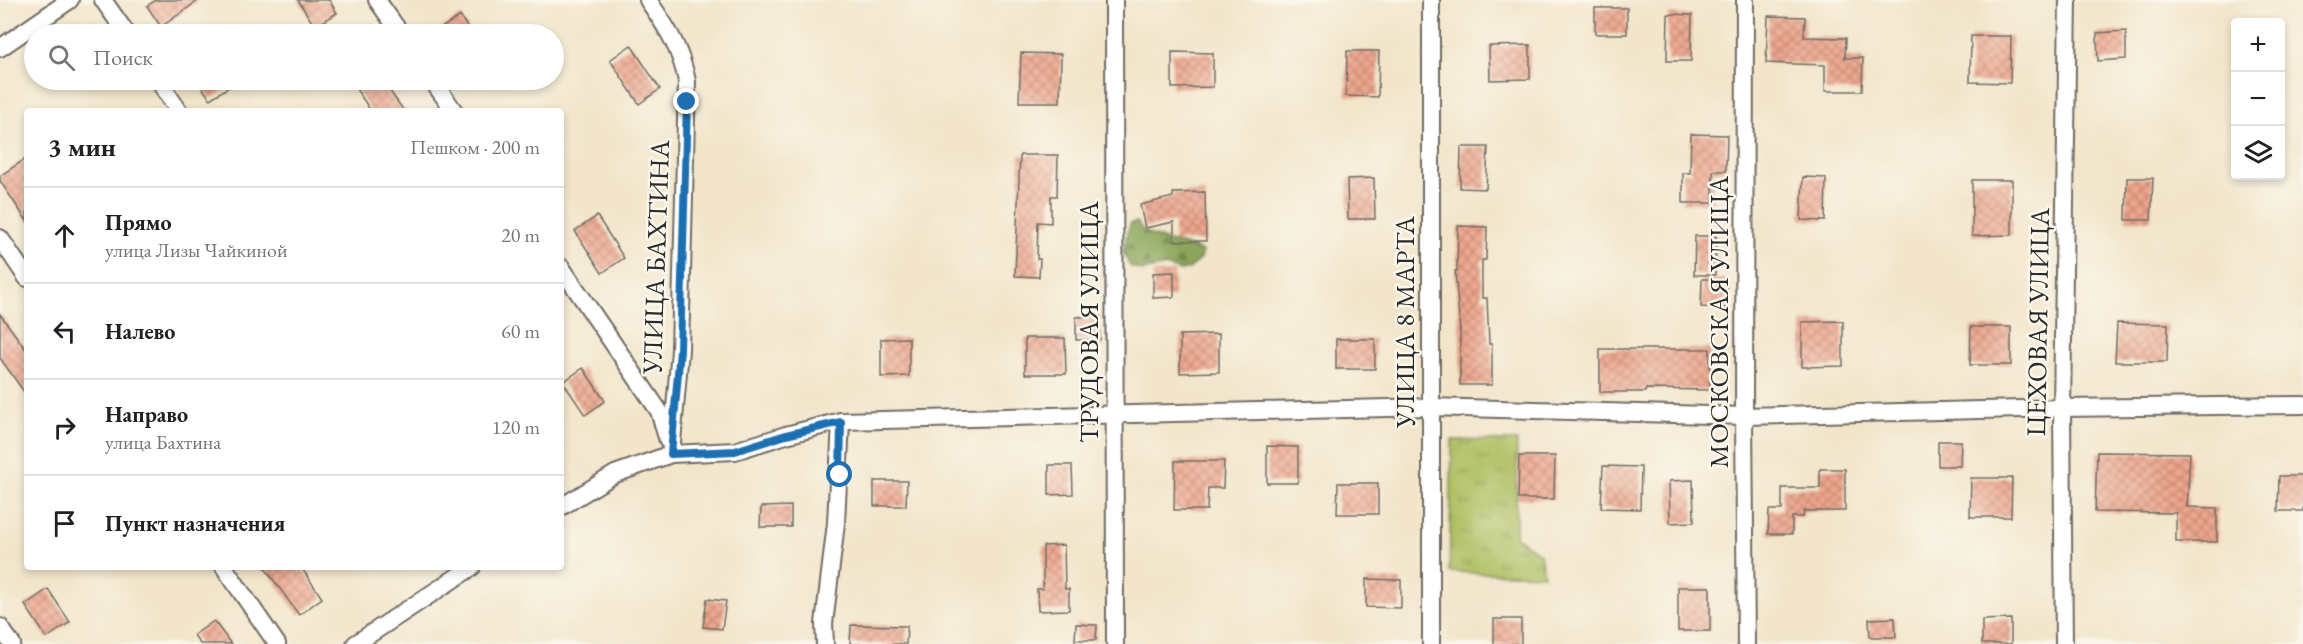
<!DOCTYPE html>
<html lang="ru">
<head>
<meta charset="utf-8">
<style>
  body { margin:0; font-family:"EB Garamond",serif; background:#f2f2f2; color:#202124 }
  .controls { position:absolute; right:18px; top:18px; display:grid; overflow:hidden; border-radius:6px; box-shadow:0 3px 9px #0003 }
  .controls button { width:54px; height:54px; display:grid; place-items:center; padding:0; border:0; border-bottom:2px solid #e0e0e0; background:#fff; color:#202124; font:30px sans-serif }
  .stop { position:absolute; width:18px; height:18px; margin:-14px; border:4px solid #1f6fb2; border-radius:50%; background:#fff }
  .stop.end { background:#1f6fb2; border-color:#fff; box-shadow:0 2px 6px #0008 }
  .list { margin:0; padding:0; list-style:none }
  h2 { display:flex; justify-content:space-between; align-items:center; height:78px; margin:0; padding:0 24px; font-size:26px }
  h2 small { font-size:20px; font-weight:400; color:#757577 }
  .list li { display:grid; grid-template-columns:39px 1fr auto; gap:18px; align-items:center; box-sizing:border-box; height:96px; padding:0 24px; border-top:2px solid #e0e0e0 }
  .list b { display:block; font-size:22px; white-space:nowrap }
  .list p { margin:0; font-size:20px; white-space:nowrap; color:#757577 }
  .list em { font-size:20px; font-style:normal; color:#757577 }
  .icon { flex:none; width:33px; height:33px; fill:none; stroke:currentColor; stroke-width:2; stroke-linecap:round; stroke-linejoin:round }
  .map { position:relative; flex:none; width:2303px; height:644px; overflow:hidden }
  .search { position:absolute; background:#fff; box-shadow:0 3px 9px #0003; left:24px; top:24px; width:540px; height:66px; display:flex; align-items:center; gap:15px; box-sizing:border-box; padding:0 21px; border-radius:33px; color:#757577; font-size:22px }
  .panel { position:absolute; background:#fff; box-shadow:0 3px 9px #0003; left:24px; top:108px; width:540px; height:462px; border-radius:6px }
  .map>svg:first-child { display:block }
</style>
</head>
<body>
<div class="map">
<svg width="2303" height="644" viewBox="0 0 2303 644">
  <defs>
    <pattern id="grass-tufts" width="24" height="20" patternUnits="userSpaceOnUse" patternTransform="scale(1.5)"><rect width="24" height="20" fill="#afc064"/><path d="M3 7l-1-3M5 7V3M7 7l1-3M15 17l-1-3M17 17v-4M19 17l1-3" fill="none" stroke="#8f9c53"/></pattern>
    <pattern id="forest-firs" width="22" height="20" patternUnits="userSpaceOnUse" patternTransform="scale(1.5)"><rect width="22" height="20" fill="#8ba65a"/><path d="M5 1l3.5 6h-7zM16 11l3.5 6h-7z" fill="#72874b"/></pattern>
    <pattern id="building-cross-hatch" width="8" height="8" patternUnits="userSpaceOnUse" patternTransform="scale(1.5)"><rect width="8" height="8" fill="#eea68d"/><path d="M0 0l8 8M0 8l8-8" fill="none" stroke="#c18773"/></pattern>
  </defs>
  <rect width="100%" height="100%" fill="#fbf7ec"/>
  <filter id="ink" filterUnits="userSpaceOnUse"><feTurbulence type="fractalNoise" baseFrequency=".0167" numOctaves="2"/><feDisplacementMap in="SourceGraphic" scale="12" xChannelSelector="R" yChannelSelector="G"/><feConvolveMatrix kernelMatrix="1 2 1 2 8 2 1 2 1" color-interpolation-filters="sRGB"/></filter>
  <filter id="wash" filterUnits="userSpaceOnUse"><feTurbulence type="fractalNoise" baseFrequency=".008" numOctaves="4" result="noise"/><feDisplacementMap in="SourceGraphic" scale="24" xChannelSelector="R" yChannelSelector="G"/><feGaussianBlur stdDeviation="1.35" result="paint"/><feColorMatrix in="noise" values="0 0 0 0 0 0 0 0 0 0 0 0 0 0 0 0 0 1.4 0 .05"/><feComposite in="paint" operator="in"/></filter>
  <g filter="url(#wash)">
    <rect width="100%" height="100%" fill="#f2e5ca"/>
    <!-- grass -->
    <polygon fill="url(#grass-tufts)" stroke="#6d7648" stroke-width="1.5" points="1452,440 1517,441 1516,537 1540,554 1544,575 1449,572"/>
    <!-- forest -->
    <path fill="url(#forest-firs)" stroke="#5b6842" stroke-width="1.5" d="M1137 222C1148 243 1185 241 1203 252L1201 258 1189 269 1180 271 1166 266 1142 271 1130 266 1123 252 1127 233 1131 223Z"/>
    <g id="blocks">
      <!-- building -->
      <g fill="url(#building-cross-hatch)">
        <polygon points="156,0 199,0 161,27 147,6"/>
        <polygon points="298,0 329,0 337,13 315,27"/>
        <rect x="1595" y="8" width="32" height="26"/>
        <polygon points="1668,14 1692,15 1691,61 1667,61"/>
        <polygon points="460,16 472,34 432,34"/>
        <polygon points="1768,16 1805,17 1804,37 1846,38 1845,58 1863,58 1862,91 1825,91 1825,65 1766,63"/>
        <polygon points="2126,31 2126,59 2098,61 2097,33"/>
        <polygon points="1971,36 2011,36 2010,83 1970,82"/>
        <polygon points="631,45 660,89 639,104 610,60"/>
        <polygon points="1530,45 1530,79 1490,80 1489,46"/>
        <polygon points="1347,51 1379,51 1378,97 1346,96"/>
        <polygon points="1172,52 1213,53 1213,87 1172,88"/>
        <polygon points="1021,53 1061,54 1060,102 1019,102"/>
        <polygon points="197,80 240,80 210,99"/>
        <polygon points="364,80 382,80 404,111 371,111 354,86"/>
        <polygon points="1691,134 1727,135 1726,171 1713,171 1713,203 1683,203 1683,173 1690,173"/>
        <polygon points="1461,147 1488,147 1486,189 1460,188"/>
        <polygon points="1020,155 1058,155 1057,196 1051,196 1051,223 1038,222 1037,259 1040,259 1039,277 1015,276"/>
        <polygon points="27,158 27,221 0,181 0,176"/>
        <polygon points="1803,177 1826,178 1825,221 1801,220"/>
        <polygon points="1374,178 1375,219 1348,219 1347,179"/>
        <polygon points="2127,178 2153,178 2151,220 2126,220"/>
        <polygon points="1972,180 2012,180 2012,235 1972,236"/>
        <polygon points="1205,192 1206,241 1174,241 1174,222 1145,228 1140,205 1173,197 1173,193"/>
        <polygon points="597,216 624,258 602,273 575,231"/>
        <polygon points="1458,226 1487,227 1486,260 1482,260 1482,298 1487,298 1489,344 1492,344 1492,385 1460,385 1460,330 1455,271 1457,271"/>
        <polygon points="1695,236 1716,236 1715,275 1694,275"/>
        <polygon points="1174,272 1174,297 1153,298 1153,273"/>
        <polygon points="1702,279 1727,279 1726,308 1701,307"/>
        <polygon points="0,314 27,351 27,396 0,358"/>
        <polygon points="1100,316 1100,340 1076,340 1076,317"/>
        <polygon points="1843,321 1843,366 1802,367 1802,322"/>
        <polygon points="2117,323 2168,324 2167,362 2115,362"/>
        <polygon points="1971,327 2011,327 2011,365 1970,365"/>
        <polygon points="1219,334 1219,372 1180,373 1180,335"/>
        <polygon points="909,338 909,376 881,377 881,339"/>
        <polygon points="1025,338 1065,338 1066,374 1025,374"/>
        <rect x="1336" y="339" width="39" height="30"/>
        <polygon points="1600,349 1710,349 1710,390 1646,389 1645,392 1600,392"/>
        <polygon points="583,368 605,401 585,415 563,382"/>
        <polygon points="1938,441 1961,441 1960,466 1938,466"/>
        <polygon points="1267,446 1298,447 1298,483 1267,483"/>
        <polygon points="2097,452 2190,453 2187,507 2217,508 2217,542 2176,542 2176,513 2095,512"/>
        <polygon points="1519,456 1555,456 1554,499 1518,499"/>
        <polygon points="1175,461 1224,461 1223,488 1208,488 1207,510 1174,510"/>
        <polygon points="1049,465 1072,465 1073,494 1049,495"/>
        <polygon points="1603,466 1641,467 1640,509 1601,508"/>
        <polygon points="1820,469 1845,469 1845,511 1804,511 1803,517 1792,517 1792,534 1768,534 1769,510 1782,510 1782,488 1820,488"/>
        <polygon points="2279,476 2303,476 2303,511 2278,511"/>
        <polygon points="1971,478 2012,478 2011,517 1970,517"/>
        <polygon points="1693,480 1694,522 1670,523 1669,481"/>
        <polygon points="874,481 907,481 906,506 874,506"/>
        <polygon points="1338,483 1378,483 1378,514 1337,514"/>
        <polygon points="791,506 791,527 760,527 761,507"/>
        <polygon points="1064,545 1065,589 1069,589 1069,610 1038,611 1037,589 1043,589 1043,546"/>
        <polygon points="264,567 301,567 322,598 299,615"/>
        <polygon points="1366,579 1401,580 1401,608 1366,607"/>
        <rect x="1678" y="587" width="32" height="44"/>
        <polygon points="48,589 70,622 47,638 25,605"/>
        <polygon points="707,599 726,601 722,629 703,627"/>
        <polygon points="1895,618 1896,637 1870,637 1869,619"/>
        <rect x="1494" y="619" width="27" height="25"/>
        <polygon points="2011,619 2011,644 1982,644 1982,620"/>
        <polygon points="214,621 231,644 200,644 194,635"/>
        <polygon points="1076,624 1097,625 1096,640 1075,640"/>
        <polygon points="851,625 907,626 906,644 850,644"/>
      </g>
    </g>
  </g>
  <g filter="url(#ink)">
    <use href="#blocks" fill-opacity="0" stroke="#716c63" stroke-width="1.5"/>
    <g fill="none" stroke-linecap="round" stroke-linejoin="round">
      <!-- minor casing -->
      <g stroke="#716c63" stroke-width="20">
        <g id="minor">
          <polyline points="103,0 127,34"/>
          <polyline points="377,0 401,34"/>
          <path d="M648 0C667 28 680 47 687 81L680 350 671 454"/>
          <polyline points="1114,0 1115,644"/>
          <polyline points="1745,0 1744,416 1746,644"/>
          <polyline points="0,48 70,0"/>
          <polyline points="158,80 179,111"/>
          <polyline points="432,80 454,111"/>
          <polyline points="0,238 27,278"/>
          <polyline points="561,267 659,411 668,441"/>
          <polyline points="561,507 615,474 671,454 735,451 786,435 841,421 1430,407 1744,416 2062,408 2303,405"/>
          <polyline points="224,567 277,644"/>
          <polyline points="0,627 12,644"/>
          <polyline points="355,644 472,567"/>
          <polyline points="825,644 824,624 836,523 841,421"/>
          <polyline points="1431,644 1431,0"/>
          <polyline points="2064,644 2062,408 2068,0"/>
        </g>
      </g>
      <!-- minor -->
      <use href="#minor" stroke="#fff" stroke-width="16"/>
    </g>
  </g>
  <g fill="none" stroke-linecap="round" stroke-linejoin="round" filter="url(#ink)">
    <!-- route -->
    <polyline stroke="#1f6fb2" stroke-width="8" points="687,102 680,350 671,454 735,451 786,435 841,422 840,475"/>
  </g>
  <g text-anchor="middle" stroke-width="5" stroke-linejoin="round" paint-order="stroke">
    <!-- street labels -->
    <g font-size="27" fill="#2b2b2b" stroke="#fbf7ec">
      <text transform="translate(656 257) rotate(-88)" y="9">УЛИЦА БАХТИНА</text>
      <text transform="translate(1089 322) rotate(-90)" y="9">ТРУДОВАЯ УЛИЦА</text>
      <text transform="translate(1405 322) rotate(-90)" y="9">УЛИЦА 8 МАРТА</text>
      <text transform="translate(1719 322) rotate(-90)" y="9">МОСКОВСКАЯ УЛИЦА</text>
      <text transform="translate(2038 322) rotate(-89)" y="9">ЦЕХОВАЯ УЛИЦА</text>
    </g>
  </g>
</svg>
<div class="controls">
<button>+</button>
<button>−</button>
<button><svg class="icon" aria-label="layers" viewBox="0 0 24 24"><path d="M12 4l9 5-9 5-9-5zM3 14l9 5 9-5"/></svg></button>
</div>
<div class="stop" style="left:840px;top:475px"></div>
<div class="stop end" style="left:687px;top:102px"></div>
<div class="search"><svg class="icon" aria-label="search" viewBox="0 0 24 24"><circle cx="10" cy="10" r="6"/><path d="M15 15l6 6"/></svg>Поиск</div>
<section class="panel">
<h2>3 мин<small>Пешком · 200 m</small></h2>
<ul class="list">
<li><svg class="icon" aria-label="ahead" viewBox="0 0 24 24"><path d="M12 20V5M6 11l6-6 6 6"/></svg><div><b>Прямо</b><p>улица Лизы Чайкиной</p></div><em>20 m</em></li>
<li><svg class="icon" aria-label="left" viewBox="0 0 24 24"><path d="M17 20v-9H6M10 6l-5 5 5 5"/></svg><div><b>Налево</b></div><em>60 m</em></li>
<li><svg class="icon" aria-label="right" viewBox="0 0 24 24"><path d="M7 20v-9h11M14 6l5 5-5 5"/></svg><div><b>Направо</b><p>улица Бахтина</p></div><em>120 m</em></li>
<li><svg class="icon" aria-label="arrive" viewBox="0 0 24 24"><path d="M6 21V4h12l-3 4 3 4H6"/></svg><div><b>Пункт назначения</b></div></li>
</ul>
</section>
</div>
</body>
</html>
